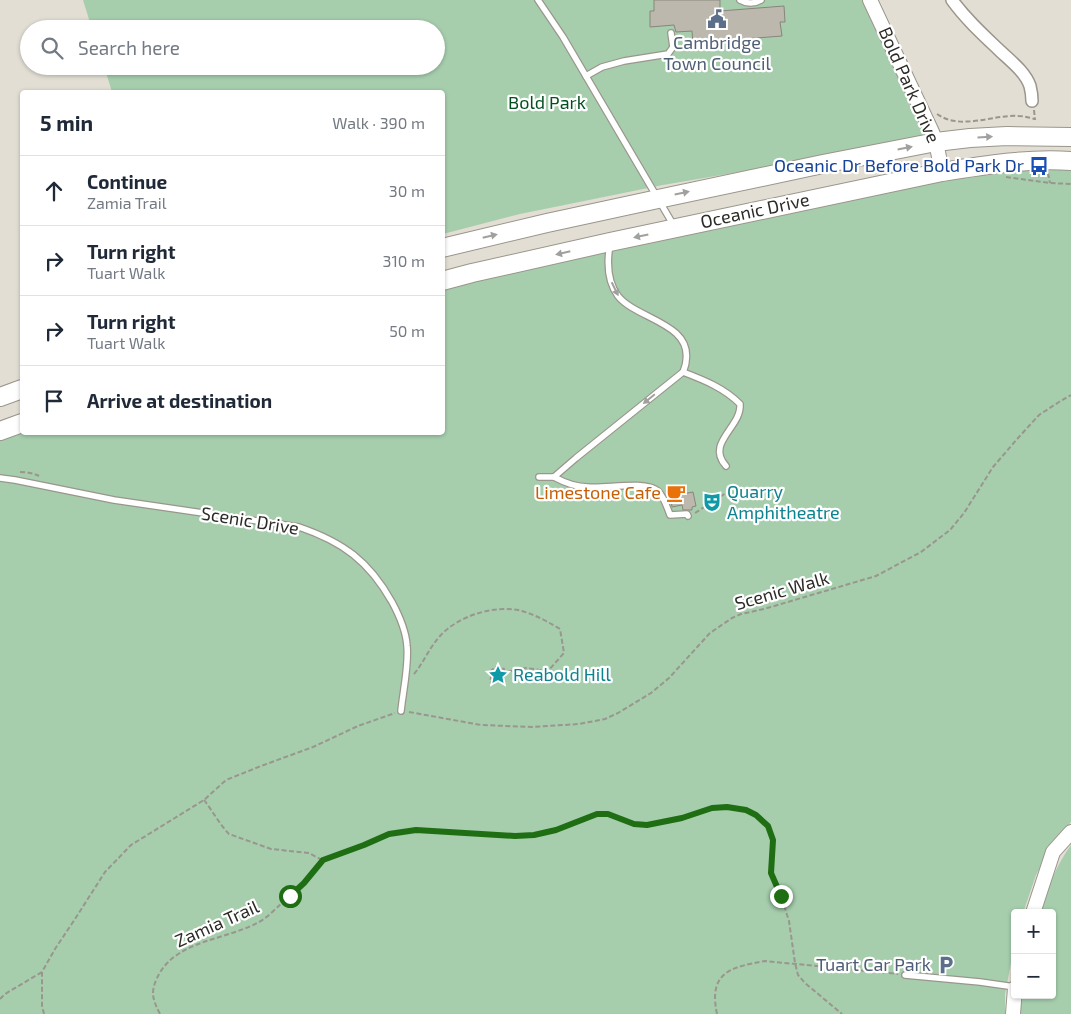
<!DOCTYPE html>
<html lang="en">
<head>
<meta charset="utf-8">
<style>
  body { margin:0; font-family:"Exo 2",sans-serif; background:#f6f6f7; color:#1f2937 }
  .controls { position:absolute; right:15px; bottom:15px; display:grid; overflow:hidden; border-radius:5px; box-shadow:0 1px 4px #0004 }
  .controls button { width:45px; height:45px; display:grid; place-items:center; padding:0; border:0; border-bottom:1px solid #e0e1e3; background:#fff; color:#1f2937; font:25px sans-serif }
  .stop { position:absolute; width:15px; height:15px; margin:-11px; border:4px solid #1f6e13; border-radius:50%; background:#fff }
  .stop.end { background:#1f6e13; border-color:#fff; box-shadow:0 1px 5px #0008 }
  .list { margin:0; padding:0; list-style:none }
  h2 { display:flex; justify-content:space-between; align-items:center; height:65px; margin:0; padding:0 20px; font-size:21px }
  h2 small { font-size:16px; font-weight:400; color:#747a83 }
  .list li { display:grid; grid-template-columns:32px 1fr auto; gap:15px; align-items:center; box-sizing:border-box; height:70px; padding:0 20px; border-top:1px solid #e0e1e3 }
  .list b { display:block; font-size:19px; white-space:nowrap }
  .list p { margin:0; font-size:16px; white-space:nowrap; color:#747a83 }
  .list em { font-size:16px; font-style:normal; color:#747a83 }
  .icon { flex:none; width:28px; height:28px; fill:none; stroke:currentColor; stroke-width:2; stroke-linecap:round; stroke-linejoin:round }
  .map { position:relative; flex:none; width:1071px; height:1014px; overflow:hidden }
  .search { position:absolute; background:#fff; box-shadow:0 1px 4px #0004; left:20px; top:20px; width:425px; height:55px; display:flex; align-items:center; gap:12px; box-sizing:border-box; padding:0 18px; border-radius:28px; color:#747a83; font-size:19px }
  .panel { position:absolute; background:#fff; box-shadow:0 1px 4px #0004; left:20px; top:90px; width:425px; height:345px; border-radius:5px }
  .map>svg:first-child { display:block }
</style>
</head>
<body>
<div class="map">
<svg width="1071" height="1014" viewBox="0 0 1071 1014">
  <rect width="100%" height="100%" fill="#e2ded3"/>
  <!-- green -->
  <g fill="#a6cead">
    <polygon points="83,0 864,0 932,139 663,185 520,214 443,234 442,92 112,92 104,66 436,66 436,29 92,29"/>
    <polygon points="1071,167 1071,822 1048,852 1036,875 1023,913 1015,913 1015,942 1005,994 1005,1014 0,1014 0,437 22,429 22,432 442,432 443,287 985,170"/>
    <path d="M1071 845V1014H1019L1021 995H1052V913H1040C1047 888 1056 866 1071 845Z"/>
  </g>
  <!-- building -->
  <g fill="#bcb8ad" stroke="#88857b">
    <polygon points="654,0 720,0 720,11 784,6 785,22 780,22 782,36 693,43 692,31 676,32 674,25 650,27 650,11 654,11"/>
    <polygon points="682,490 682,494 693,492 696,506 692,507 692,510 683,510 682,505 672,507 670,492"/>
  </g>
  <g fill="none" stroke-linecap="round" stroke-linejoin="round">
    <!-- service casing -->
    <g stroke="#9a968c" stroke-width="8">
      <g id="service">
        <polyline points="538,0 563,37 674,226"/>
        <path d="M740 0C747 4 754 4 761 0"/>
        <polyline points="586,76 602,67 624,61 668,54 673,47 671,33"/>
        <path d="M683 372C704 380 724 388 740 404 742 427 705 443 726 466"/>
        <path d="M539 477H554L576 458 683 372C684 369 686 365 686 361 692 323 636 319 618 296 607 281 607 261 610 244"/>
        <path d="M554 477C565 483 576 487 588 487 605 489 645 480 658 491 664 497 667 507 670 515L687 514 688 516"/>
        <path d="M0 478 15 480 114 500 299 527C343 542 369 561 392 602 399 615 406 631 407 646 409 665 403 691 401 711"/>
        <polyline points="905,975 980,982 1015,987"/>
      </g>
    </g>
    <!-- minor casing -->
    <g stroke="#9a968c" stroke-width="14">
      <path id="minor" d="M952 0C965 18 981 33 997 48 1008 59 1025 71 1030 86 1031 90 1032 96 1032 101"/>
    </g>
    <!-- tertiary casing -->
    <g stroke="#9a968c" stroke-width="16">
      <g id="tertiary">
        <polyline points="870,0 932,132 936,142 942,172"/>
        <polyline points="1033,913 1053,852 1071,832"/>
        <polyline points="1013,1014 1015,988"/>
      </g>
    </g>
    <!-- primary casing -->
    <g stroke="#9a968c" stroke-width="20">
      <g id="primary">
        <polyline points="442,248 547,223 658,199 823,164 936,142 970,138 1007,136 1071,137"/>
        <path d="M442 281 472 273 610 242 942 172C985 165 1028 158 1071 161"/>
        <polyline points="0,397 22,389"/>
        <polyline points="0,431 22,423"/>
      </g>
    </g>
    <!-- path -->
    <g stroke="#99968e" stroke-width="2" stroke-dasharray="5 2.5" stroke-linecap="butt">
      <polyline points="1034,110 1035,120"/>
      <path d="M937 114C961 131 994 114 1019 116 1025 116 1030 118 1035 119"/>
      <polyline points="1048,173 1050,183"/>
      <polyline points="1006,177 1050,183 1071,184"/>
      <path d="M20 472C27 472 33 473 39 476"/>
      <polyline points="695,513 726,493"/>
      <polygon points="495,667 498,667 504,669 505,675 502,680 496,681 493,684 490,682 491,677 491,671"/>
      <path d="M414 674C424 662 429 648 440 636 458 616 495 604 522 611 536 615 548 622 560 629L564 653 548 671 526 668 505 672"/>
      <polyline points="409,712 481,725 532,727 579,724 605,719 618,713 651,693 669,678 710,633 732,618 741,614 764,609 876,576 921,552 950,530 964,513 993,467 1018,438 1039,415 1059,402 1071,395"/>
      <path d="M204 800C212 810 220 825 229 834L271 849 309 853 322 860"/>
      <polyline points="323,860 364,845 389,834 416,830 515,836 535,835 555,830 597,814 608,814 633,824 647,825 682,818 712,808 727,807 746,810 757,815 768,826 773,840 771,873 781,896 789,921 795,963 798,975 805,983 842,1014"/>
      <polyline points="0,999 5,994 42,972"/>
      <polyline points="44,1014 42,1006 42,972 55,949 75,919 105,872 131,845 204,800 226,780 261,766 313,747 358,726 395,713"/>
      <path d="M160 1014C153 1000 150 993 157 978 175 940 223 941 257 923 266 919 274 910 281 904 297 889 310 878 323 860"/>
      <path d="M717 1014C708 972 731 967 765 961L898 974"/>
    </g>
    <!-- service -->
    <use href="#service" stroke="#fff" stroke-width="5.5"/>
    <!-- minor -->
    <use href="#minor" stroke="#fff" stroke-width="11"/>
    <!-- tertiary -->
    <use href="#tertiary" stroke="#fff" stroke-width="14"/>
    <!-- primary -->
    <use href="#primary" stroke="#fff" stroke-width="18"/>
  </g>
  <!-- one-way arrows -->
  <defs><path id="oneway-solid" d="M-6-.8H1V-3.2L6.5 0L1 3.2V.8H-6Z" transform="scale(1.25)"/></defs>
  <g fill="#a0a09e">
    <use href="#oneway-solid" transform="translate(985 137) rotate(-3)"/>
    <use href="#oneway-solid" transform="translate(905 148) rotate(-11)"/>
    <use href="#oneway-solid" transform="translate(682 193) rotate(-12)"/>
    <use href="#oneway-solid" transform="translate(490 236) rotate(-13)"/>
    <use href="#oneway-solid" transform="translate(641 236) rotate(168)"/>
    <use href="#oneway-solid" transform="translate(563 253) rotate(167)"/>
    <use href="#oneway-solid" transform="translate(615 289) rotate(64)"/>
    <use href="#oneway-solid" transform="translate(649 399) rotate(141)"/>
  </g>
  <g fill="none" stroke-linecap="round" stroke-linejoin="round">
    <!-- route -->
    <polyline stroke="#1f6e13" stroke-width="6" points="290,896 304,883 323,860 364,845 389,834 416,830 515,836 534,835 556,830 597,814 608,814 634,824 647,825 682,818 712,808 727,807 746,810 756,815 768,826 773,840 771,873 781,896"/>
  </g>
  <!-- icons -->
  <defs>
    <g id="civic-bare" transform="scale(1.5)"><path d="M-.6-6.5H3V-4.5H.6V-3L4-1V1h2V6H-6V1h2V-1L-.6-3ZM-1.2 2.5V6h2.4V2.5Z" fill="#5c6f8a" stroke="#fff" stroke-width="2.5" paint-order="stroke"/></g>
    <g id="bus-bare" transform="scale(1.5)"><path d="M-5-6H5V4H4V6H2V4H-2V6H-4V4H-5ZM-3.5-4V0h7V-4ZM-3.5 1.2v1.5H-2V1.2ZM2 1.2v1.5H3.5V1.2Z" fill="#1a4fb4" stroke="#fff" stroke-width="2.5" paint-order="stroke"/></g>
    <g id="cafe-bare" transform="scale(1.5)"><path d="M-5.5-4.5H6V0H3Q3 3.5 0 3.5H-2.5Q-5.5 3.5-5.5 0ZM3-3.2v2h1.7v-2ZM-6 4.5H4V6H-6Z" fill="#e8710a" stroke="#fff" stroke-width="2.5" paint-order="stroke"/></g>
    <g id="theatre-bare" transform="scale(1.5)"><path d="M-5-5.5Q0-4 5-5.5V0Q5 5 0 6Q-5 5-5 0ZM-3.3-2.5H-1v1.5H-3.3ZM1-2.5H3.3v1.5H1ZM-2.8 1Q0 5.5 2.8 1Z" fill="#0f9aa8" stroke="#fff" stroke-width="2.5" paint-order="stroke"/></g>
    <g id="sight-bare" transform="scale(1.5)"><path d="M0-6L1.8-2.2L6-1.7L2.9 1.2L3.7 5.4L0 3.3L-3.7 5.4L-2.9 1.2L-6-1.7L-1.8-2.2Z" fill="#0f9aa8" stroke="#fff" stroke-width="2.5" paint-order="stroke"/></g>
    <g id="parking-bare" transform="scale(1.5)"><path d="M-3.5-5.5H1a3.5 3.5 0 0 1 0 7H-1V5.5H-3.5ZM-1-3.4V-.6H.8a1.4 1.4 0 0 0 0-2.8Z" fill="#5c6f8a" stroke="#fff" stroke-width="2.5" paint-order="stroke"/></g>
  </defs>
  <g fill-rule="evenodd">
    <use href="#civic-bare" x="717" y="19"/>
    <use href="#bus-bare" x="1039" y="166"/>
    <use href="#cafe-bare" x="676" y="493"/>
    <use href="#theatre-bare" x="712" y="502"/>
    <use href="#sight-bare" x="498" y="675"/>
    <use href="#parking-bare" x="946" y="965"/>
  </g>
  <g text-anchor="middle" stroke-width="4.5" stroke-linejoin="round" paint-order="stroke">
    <!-- service labels -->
    <g font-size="18" fill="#4e5e75" stroke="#fff">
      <text x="717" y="49">Cambridge<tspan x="717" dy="21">Town Council</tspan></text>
      <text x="931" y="971" text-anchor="end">Tuart Car Park</text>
    </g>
    <!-- street labels -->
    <g font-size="18" fill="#2c2b27" stroke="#fff">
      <text transform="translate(909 85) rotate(66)" y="6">Bold Park Drive</text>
      <text transform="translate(755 211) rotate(-12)" y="6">Oceanic Drive</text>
      <text transform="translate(250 521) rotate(9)" y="6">Scenic Drive</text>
      <text transform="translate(782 591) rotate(-16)" y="6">Scenic Walk</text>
      <text transform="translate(217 924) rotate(-24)" y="6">Zamia Trail</text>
    </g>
    <!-- park labels -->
    <g font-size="18" fill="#024f21" stroke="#fff">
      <text x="547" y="109">Bold Park</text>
    </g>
    <!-- transit labels -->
    <g font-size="18" fill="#164399" stroke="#fff" text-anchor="end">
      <text x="1024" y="172">Oceanic Dr Before Bold Park Dr</text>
    </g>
    <!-- culture labels -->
    <g font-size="18" fill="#0d838f" stroke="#fff" text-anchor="start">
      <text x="727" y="498">Quarry<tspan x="727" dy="21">Amphitheatre</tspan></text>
      <text x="513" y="681">Reabold Hill</text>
    </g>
    <!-- food labels -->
    <g font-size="18" fill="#c56008" stroke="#fff" text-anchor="end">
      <text x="661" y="499">Limestone Cafe</text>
    </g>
  </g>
</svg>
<div class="controls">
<button>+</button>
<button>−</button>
</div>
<div class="stop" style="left:290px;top:896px"></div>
<div class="stop end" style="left:781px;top:896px"></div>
<div class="search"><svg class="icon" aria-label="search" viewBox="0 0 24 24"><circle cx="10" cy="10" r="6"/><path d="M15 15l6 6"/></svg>Search here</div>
<section class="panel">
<h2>5 min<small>Walk · 390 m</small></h2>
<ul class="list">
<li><svg class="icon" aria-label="ahead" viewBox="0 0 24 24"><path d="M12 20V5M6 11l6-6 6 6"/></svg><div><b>Continue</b><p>Zamia Trail</p></div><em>30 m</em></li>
<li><svg class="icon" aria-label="right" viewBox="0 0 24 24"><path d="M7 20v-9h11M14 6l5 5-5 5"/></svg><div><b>Turn right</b><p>Tuart Walk</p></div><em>310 m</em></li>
<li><svg class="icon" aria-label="right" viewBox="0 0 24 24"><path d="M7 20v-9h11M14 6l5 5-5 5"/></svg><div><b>Turn right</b><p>Tuart Walk</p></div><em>50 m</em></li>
<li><svg class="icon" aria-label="arrive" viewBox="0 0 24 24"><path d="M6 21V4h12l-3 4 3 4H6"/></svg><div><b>Arrive at destination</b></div></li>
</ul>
</section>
</div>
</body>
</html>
